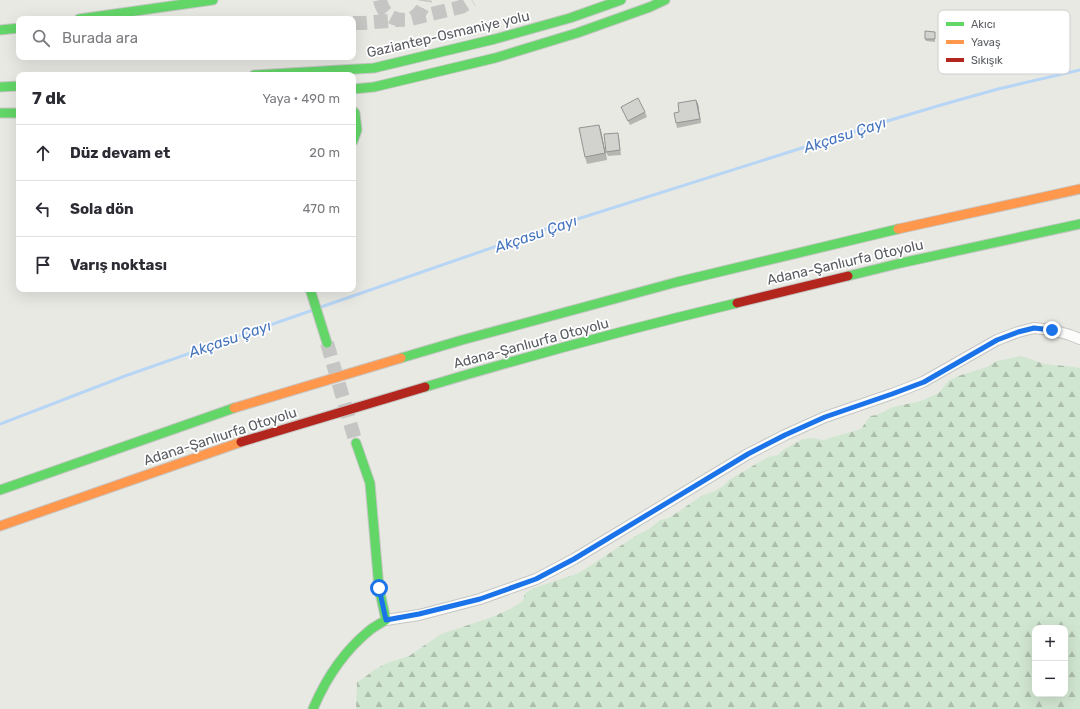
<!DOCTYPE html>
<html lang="tr">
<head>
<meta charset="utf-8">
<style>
  body { margin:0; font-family:Rubik,sans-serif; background:#f2f2f3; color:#2b2b33 }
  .controls { position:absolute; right:12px; bottom:12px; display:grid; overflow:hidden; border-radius:8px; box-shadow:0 4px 16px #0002 }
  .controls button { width:36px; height:36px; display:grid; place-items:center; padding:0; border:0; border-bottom:1px solid #e1e1e2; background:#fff; color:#2b2b33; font:20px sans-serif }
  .stop { position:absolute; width:12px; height:12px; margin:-9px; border:3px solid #1a73e8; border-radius:50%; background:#fff }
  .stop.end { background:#1a73e8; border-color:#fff; box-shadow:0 1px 4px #0008 }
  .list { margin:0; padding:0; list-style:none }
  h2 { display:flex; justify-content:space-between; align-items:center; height:52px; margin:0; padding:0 16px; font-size:17px }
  h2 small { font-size:13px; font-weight:400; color:#7c7c81 }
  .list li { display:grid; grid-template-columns:26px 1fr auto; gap:12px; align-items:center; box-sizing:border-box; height:56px; padding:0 16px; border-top:1px solid #e1e1e2 }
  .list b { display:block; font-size:15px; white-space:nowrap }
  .list em { font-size:13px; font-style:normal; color:#7c7c81 }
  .icon { flex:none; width:22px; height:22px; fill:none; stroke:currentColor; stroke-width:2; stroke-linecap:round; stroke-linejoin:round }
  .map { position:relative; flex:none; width:1080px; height:709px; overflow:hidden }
  .search { position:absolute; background:#fff; box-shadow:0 4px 16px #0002; left:16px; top:16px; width:340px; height:44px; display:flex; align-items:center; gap:10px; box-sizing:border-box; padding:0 14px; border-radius:8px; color:#7c7c81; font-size:15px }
  .panel { position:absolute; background:#fff; box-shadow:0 4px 16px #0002; left:16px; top:72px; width:340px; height:220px; border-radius:8px }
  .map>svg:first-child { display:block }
</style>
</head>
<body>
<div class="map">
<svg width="1080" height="709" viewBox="0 0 1080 709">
  <defs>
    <pattern id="forest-firs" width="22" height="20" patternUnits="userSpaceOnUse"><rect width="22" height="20" fill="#d1e6d1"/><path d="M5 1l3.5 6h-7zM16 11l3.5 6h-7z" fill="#adbead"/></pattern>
  </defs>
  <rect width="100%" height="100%" fill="#e9e9e4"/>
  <!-- forest -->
  <path fill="url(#forest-firs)" fill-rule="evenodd" d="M1021 356C1029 358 1037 362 1045 364 1057 366 1068 365 1080 368V709H356L357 682 365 677 374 670 387 663 409 656 441 634 492 617 510 609 523 601 525 593 534 588 579 573 637 535 649 529 660 520 669 518 703 495 715 491 723 486 729 480 768 457 778 455 783 450 803 439 812 438 823 440 861 429 870 416 877 415 893 407 921 401 939 393 948 381 958 376 987 367 997 361ZM1035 628H1065V694H1035Z"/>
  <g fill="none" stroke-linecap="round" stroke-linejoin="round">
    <!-- stream -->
    <g stroke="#b7d5f4" stroke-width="3">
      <polyline points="321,307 546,229 884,122 941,105 998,89 1080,70"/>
      <polyline points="0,424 125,376 313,310"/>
    </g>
    <!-- secondary-tunnel -->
    <g stroke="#c5c6c3" stroke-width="14" stroke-dasharray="14 7" stroke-linecap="butt">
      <path d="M380 0C383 14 392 20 406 20L461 7 472 0"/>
      <path d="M413 18C420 13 424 8 425 0"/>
      <polyline points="353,23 363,23 399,20"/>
      <polyline points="327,343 356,443"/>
    </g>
    <!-- street casing -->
    <g stroke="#c5c6c4" stroke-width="12">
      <polyline id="street" points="386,620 419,615 480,599 536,579 574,559 748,454 785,435 825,417 892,394 923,382 997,340 1018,332 1034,328 1052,330 1070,335 1080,339"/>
    </g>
    <!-- fast casing -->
    <g stroke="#c6c6c5" stroke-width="11">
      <g id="fast">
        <polyline points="79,19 213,0"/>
        <polyline points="0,30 19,28"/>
        <polyline points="254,75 374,68 495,39 570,18 621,0"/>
        <polyline points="0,87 19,86"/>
        <polyline points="353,89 374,87 495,58 577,33 650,7 665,0"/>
        <polyline points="353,111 355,113 357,130 353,141"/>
        <polyline points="0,113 19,113"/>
        <polyline points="848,276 901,263 1080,224"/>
        <polyline points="310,289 327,343"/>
        <polyline points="401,358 462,340 677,282 898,229"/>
        <path d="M425 387C528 356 632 328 737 303"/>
        <polyline points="0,490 234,408"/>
        <path d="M313 709C326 678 344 651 370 630 375 626 381 623 386 620L379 588 370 483 356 443"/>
      </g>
    </g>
    <!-- slow casing -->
    <g stroke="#c6c6c5" stroke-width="11">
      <g id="slow">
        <polyline points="898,229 1080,189"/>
        <polyline points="234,408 401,358"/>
        <polyline points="0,526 241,442"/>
      </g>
    </g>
    <!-- jam casing -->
    <g stroke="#c6c6c5" stroke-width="11">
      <g id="jam">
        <polyline points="737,303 848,276"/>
        <polyline points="241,442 425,387"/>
      </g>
    </g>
    <!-- street -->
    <use href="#street" stroke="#fcfcfb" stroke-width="10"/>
    <!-- fast -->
    <use href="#fast" stroke="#63d668" stroke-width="9"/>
    <!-- slow -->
    <use href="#slow" stroke="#ff974d" stroke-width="9"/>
    <!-- jam -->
    <use href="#jam" stroke="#b3261e" stroke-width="9"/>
  </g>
  <!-- wall -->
  <g fill="#b5b5b2">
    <polygon points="935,32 935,42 926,41 925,39"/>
    <polygon points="698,104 701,123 677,128 676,123 679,112"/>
    <polygon points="621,107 645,112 647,117 630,125"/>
    <polygon points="599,125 601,131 607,160 587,164 585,157"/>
    <polygon points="619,137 621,155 608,156 606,152"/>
  </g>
  <!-- shaded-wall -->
  <g fill="#939391">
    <polygon points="696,100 698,104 701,123 700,119"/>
    <polygon points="599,125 601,131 607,160 605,153"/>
  </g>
  <!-- building -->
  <g fill="#d2d2cf" stroke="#939391">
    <polygon points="925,31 935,32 935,39 925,39"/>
    <polygon points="638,98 645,112 628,121 621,107"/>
    <polygon points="696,100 700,119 676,123 674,113 679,112 678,103"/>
    <polygon points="599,125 605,153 585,157 579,128"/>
    <polygon points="618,133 620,150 606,152 604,134"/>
  </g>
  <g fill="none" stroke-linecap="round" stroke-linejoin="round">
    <!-- route -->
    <polyline stroke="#1a73e8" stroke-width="5" points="379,588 386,620 419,614 480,599 536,579 574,559 748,454 785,435 825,417 892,394 924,382 997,340 1018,332 1034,328 1052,330"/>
  </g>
  <g text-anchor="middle" stroke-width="3.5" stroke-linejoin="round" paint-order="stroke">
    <!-- street labels -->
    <g font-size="14" fill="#595c61" stroke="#fff">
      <text transform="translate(448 34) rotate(-13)" y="5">Gaziantep-Osmaniye yolu</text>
      <text transform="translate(845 262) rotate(-13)" y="5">Adana-Şanlıurfa Otoyolu</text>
      <text transform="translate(531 343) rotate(-15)" y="5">Adana-Şanlıurfa Otoyolu</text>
      <text transform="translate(220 436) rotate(-18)" y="5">Adana-Şanlıurfa Otoyolu</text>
    </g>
    <!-- water labels -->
    <g font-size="15" font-style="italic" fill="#4675bd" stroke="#fff">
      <text transform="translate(845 135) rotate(-18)" y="5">Akçasu Çayı</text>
      <text transform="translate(536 234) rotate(-19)" y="5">Akçasu Çayı</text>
      <text transform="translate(230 339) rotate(-19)" y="5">Akçasu Çayı</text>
    </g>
  </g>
  <!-- legend -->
  <rect x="938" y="10" width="132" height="64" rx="6" fill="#fff" stroke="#cdced0" stroke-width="1"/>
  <rect x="946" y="22" width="18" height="4" fill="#63d668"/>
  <rect x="946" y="40" width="18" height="4" fill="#ff974d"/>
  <rect x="946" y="58" width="18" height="4" fill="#b3261e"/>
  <g font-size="11" fill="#595c61">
    <text x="971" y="28">Akıcı</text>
    <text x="971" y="46">Yavaş</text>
    <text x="971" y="64">Sıkışık</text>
  </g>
</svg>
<div class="controls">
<button>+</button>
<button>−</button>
</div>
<div class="stop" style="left:379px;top:588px"></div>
<div class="stop end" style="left:1052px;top:330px"></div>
<div class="search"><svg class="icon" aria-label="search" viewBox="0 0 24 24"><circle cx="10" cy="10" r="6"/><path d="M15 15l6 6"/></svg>Burada ara</div>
<section class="panel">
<h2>7 dk<small>Yaya · 490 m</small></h2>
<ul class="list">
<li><svg class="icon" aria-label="ahead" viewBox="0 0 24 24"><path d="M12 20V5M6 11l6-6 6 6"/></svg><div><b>Düz devam et</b></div><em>20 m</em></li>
<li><svg class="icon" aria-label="left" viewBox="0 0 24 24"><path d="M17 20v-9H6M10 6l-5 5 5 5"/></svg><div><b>Sola dön</b></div><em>470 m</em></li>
<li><svg class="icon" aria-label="arrive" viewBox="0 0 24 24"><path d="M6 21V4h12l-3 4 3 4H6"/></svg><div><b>Varış noktası</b></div></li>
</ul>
</section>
</div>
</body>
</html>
